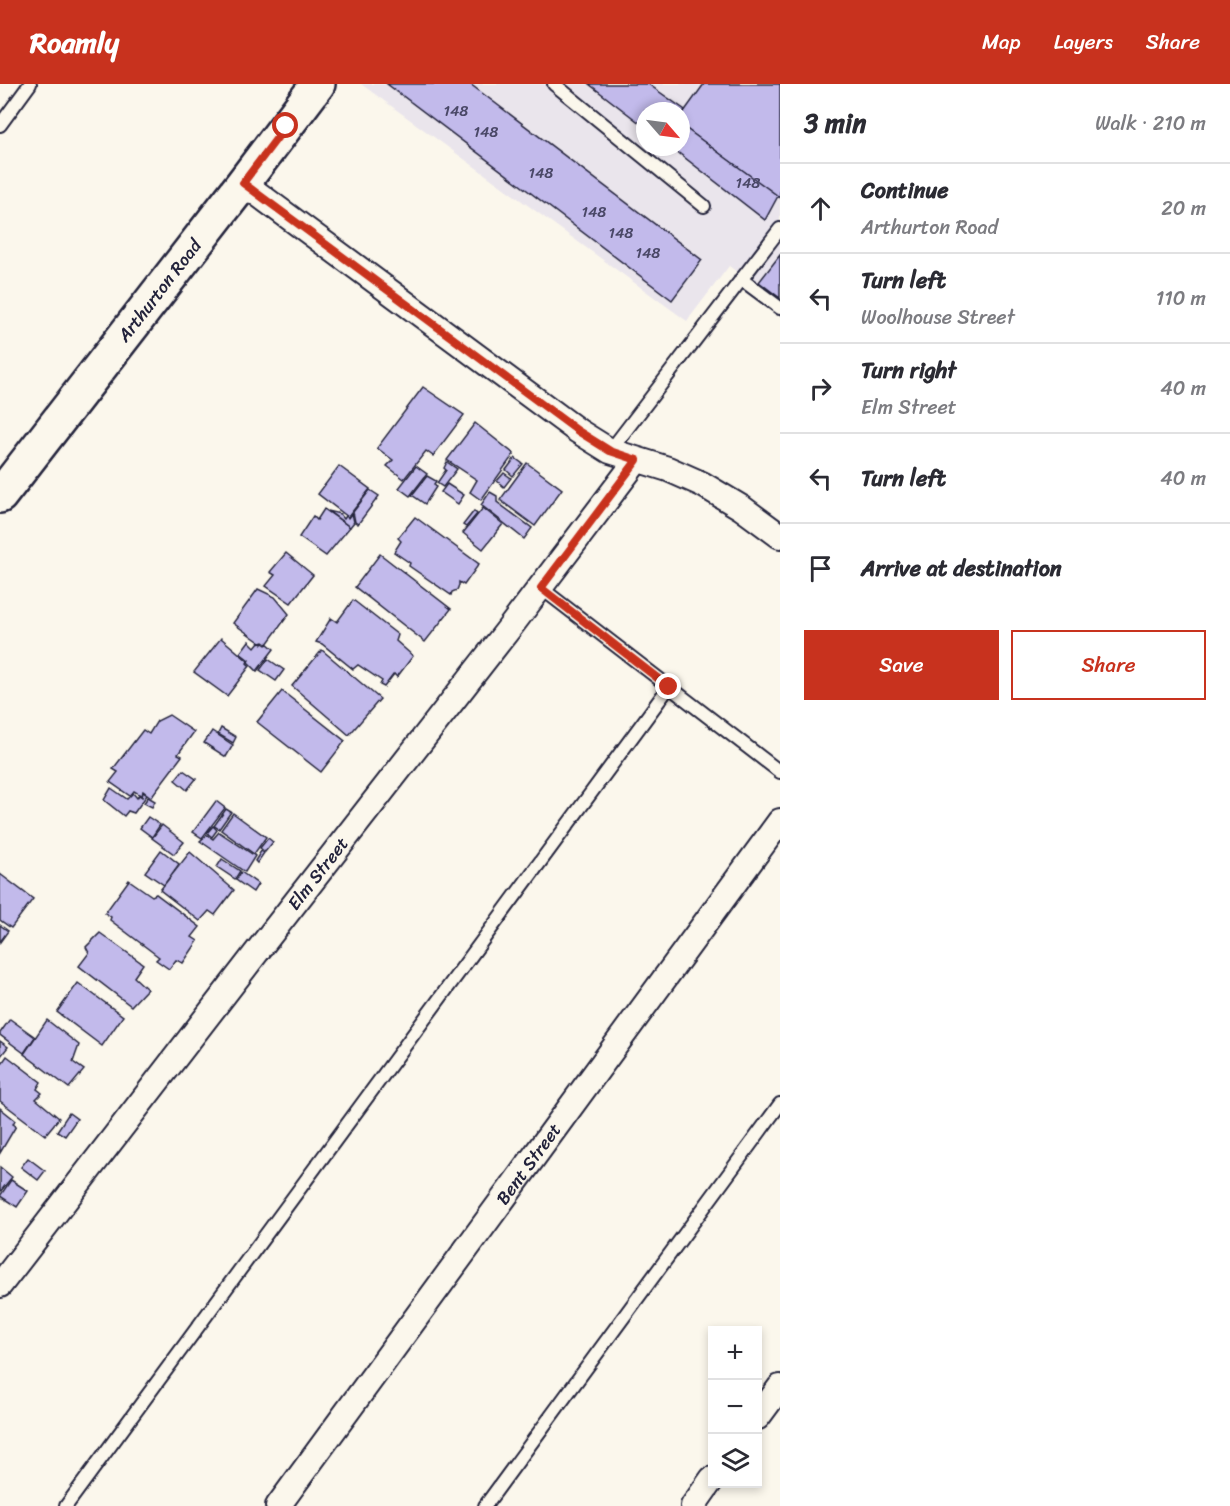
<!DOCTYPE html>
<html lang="en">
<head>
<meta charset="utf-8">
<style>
  body { margin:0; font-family:Sriracha,sans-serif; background:#f2f2f3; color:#2b2b33 }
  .controls { position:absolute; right:18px; bottom:18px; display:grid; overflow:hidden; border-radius:0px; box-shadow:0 3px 9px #0003 }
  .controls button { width:54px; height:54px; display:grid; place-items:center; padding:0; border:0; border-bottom:2px solid #e1e1e2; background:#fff; color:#2b2b33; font:30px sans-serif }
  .compass { position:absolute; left:636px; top:18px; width:54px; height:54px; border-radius:50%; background:#fff; box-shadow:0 3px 9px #0003; rotate:118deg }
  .stop { position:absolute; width:18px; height:18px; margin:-14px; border:4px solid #c8321e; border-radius:50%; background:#fff }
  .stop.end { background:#c8321e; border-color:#fff; box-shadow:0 2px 6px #0008 }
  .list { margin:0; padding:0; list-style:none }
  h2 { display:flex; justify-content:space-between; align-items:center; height:78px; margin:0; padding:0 24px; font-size:26px }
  h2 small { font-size:20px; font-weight:400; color:#7c7c81 }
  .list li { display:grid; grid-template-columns:39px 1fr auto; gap:18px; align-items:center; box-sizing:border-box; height:90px; padding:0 24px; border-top:2px solid #e1e1e2 }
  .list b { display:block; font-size:22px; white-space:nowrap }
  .list p { margin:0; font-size:20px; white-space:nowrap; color:#7c7c81 }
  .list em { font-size:20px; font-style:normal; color:#7c7c81 }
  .actions { display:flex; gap:12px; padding:18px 24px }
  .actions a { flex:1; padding:14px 0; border:2px solid #c8321e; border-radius:0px; text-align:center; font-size:21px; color:#c8321e }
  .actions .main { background:#c8321e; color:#fff }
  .icon { flex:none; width:33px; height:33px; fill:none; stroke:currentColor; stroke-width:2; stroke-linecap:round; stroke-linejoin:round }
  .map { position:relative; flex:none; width:780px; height:1422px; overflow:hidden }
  header { display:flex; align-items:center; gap:36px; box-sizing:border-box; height:84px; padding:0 30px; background:#c8321e; color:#fff }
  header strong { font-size:28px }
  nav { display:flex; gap:33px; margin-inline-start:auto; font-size:21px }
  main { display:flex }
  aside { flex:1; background:#fff }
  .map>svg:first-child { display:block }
</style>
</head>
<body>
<header>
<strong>Roamly</strong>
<nav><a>Map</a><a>Layers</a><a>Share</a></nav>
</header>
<main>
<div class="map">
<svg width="780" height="1422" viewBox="0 0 780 1422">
  <rect width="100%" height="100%" fill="#fbf7ec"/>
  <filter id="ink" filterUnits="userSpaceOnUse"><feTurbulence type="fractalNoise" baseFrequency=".0167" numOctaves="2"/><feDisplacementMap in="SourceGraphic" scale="12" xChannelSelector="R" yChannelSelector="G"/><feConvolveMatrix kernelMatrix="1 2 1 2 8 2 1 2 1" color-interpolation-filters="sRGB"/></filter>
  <g filter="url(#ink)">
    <!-- built -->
    <path fill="#eae5ec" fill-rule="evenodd" d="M361 0H780V220L729 182 687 237ZM645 27H681V63H645Z"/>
    <!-- building -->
    <g fill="#c2baeb" stroke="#22223b" stroke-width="1.5">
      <polygon points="387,0 470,0 702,176 672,216"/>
      <polygon points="589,0 648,0 685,26 681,32 681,27 645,27 645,43"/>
      <polygon points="704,0 780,0 780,114 681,41 681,32"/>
      <polygon points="681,41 778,112 765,136 671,63 681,63"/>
      <polygon points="780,171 780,214 759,198"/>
      <polygon points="423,303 464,331 433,372 426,367 404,395 387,382 393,376 377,364"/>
      <polygon points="475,339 514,370 481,416 470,408 477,396 447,376"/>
      <polygon points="515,374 523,380 513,392 506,386"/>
      <polygon points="447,378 457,385 443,403 437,399 446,386 444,384"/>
      <polygon points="527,379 562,405 535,442 500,416"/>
      <polygon points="339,382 370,405 348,433 318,410"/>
      <polygon points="416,382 427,390 410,412 399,404"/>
      <polygon points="504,389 511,394 504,403 497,397"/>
      <polygon points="427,392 436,397 434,400 436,403 425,420 412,411"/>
      <polygon points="447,400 464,411 458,420 441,408"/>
      <polygon points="370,406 379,412 358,440 355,438 353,428"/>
      <polygon points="490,408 497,412 497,418 532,444 524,455 481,421"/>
      <polygon points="483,424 503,440 483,465 463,449"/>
      <polygon points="324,425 350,443 326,472 299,453 313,432 317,436"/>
      <polygon points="328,427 340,430 344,435 346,432 348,434 352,429 354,438 350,443"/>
      <polygon points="474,427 477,430 466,443 463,441"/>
      <polygon points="415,433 479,480 464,501 459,498 459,501 457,506 452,508 451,511 409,482 410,479 394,468 401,457 398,454"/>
      <polygon points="286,469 313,491 291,519 266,502 275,491 270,488"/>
      <polygon points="380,470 451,525 425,558 355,503"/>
      <polygon points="258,505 275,513 289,530 267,560 264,558 261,559 233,539"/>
      <polygon points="353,516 398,551 396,557 413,572 397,593 394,590 384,603 380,601 382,597 358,581 353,585 322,560 316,558 331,534 337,538"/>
      <polygon points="221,554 248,577 247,579 250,582 227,612 194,588"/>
      <polygon points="249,557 255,563 259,558 262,560 263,559 266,561 268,560 274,565 257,587 248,578 249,576 240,569"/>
      <polygon points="322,566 380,615 349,651 292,602"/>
      <polygon points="268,575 284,586 276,597 260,586"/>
      <polygon points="282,607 345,657 321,688 257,638"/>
      <polygon points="169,631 194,648 178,670 182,672 151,713 143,707 142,712 134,707 130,712 110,698 118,688 113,685 143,646 149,650 157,637"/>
      <polygon points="221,644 236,653 233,659 218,650"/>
      <polygon points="212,647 233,661 226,673 204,659"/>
      <polygon points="183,686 196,695 187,706 175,696"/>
      <polygon points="111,704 127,715 133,709 137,714 139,711 142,713 143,708 147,711 134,729 128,727 124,732 104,716"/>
      <polygon points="148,713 155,717 152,723 144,719"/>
      <polygon points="216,717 225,724 202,754 193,748"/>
      <polygon points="226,725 231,728 219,745 214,742"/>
      <polygon points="233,729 266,753 254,770 221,746"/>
      <polygon points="148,733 160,741 152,753 140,744"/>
      <polygon points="162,741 184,758 174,770 152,754"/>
      <polygon points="213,742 217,746 212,753 207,749"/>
      <polygon points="219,748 255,772 245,788 200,757 207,751 213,755"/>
      <polygon points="268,754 273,758 265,768 260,764"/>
      <polygon points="161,766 179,780 164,801 145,788"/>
      <polygon points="261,767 264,769 257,779 255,777"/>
      <polygon points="190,768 234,806 215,831 209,827 200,837 160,806"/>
      <polygon points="222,775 240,787 235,795 217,783"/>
      <polygon points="241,788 258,800 253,808 236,796"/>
      <polygon points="0,790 33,815 11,844 0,836"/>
      <polygon points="129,796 152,812 156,810 200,843 192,853 198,857 183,879 176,876 169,885 156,876 159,873 110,836 111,833 105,829"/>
      <polygon points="0,841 8,847 0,858"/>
      <polygon points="100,849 143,880 134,893 147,905 131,922 79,882 89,869 86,863"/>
      <polygon points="78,899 123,932 102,962 57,928"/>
      <polygon points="10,935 35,953 24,969 0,951 0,949"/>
      <polygon points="47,936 79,961 73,978 84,986 69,1004 24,970"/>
      <polygon points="0,957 8,963 0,973"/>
      <polygon points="7,972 41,998 37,1005 42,1009 36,1015 59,1034 45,1051 0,1017 0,982"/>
      <polygon points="0,1024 15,1036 13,1040 16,1042 0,1069"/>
      <polygon points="69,1029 77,1035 65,1052 57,1047"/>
      <polygon points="28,1074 45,1087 38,1096 21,1083"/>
      <polygon points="0,1083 12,1093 0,1108"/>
      <polygon points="11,1096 28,1107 17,1123 0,1112"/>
    </g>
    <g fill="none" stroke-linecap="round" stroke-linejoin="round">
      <!-- lane casing -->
      <g stroke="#22223b" stroke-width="16">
        <g id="lane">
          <polyline points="554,0 704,122"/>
          <polyline points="0,41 30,0"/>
          <polyline points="741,195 780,224"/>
          <polyline points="610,367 780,145"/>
          <polyline points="541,504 780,688"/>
          <polyline points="66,1422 669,603"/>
          <polyline points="485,1422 780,1020"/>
        </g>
      </g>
      <!-- street casing -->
      <g stroke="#22223b" stroke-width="28">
        <g id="street">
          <polyline points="243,99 578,347 610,367 668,385 702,400 742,424 780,452"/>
          <path id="s1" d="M0 1201 263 860 511 542 637 376"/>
          <polyline points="758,1333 780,1303"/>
          <path id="s2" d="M278 1422 780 737"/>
          <polyline points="693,1422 712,1395"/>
        </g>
      </g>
      <!-- secondary casing -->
      <g stroke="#22223b" stroke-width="38">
        <g id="secondary">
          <path id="s3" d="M0 412 243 99 318 0"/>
        </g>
      </g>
      <!-- lane -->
      <use href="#lane" stroke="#fbf7ec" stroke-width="12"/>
      <!-- street -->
      <use href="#street" stroke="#fbf7ec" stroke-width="24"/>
      <!-- secondary -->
      <use href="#secondary" stroke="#fbf7ec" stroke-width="33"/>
    </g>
  </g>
  <g fill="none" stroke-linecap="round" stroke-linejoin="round" filter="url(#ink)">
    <!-- route -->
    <polyline stroke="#c8321e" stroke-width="8" points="286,42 243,99 578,347 610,367 637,376 541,504 669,603"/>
  </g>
  <g text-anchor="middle" stroke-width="4.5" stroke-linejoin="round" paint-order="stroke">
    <!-- number labels -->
    <g font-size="15" fill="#4a4867">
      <text x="456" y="32">148</text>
      <text x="486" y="53">148</text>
      <text x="541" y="94">148</text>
      <text x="748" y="104">148</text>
      <text x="594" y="133">148</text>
      <text x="621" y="154">148</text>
      <text x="648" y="174">148</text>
    </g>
    <!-- street labels -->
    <g font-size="18" fill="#22223b" stroke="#fbf7ec">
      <text dy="6" stroke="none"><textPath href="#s3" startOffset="260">Arthurton Road</textPath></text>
      <text dy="6" stroke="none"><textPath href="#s1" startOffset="520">Elm Street</textPath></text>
      <text dy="6" stroke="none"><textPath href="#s2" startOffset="424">Bent Street</textPath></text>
    </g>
  </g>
</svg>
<div class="controls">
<button>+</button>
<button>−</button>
<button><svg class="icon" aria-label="layers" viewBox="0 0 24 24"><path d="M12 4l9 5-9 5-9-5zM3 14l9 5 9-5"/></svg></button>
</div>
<svg class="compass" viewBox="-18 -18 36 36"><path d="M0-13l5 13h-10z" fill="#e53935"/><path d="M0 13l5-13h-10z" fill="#7c7c81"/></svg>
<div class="stop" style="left:286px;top:42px"></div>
<div class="stop end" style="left:669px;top:603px"></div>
</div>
<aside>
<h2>3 min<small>Walk · 210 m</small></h2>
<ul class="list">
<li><svg class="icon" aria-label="ahead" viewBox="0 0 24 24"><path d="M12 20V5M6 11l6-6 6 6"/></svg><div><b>Continue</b><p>Arthurton Road</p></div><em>20 m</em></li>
<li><svg class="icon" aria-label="left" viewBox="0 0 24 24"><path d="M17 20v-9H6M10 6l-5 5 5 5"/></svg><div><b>Turn left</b><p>Woolhouse Street</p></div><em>110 m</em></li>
<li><svg class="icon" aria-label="right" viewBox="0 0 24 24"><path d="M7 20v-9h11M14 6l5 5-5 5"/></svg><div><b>Turn right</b><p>Elm Street</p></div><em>40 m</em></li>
<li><svg class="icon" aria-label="left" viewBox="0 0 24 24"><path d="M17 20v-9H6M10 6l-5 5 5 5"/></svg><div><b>Turn left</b></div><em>40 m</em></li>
<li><svg class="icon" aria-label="arrive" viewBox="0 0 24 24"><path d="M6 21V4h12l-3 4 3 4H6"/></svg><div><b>Arrive at destination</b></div></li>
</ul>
<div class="actions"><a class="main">Save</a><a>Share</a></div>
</aside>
</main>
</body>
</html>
